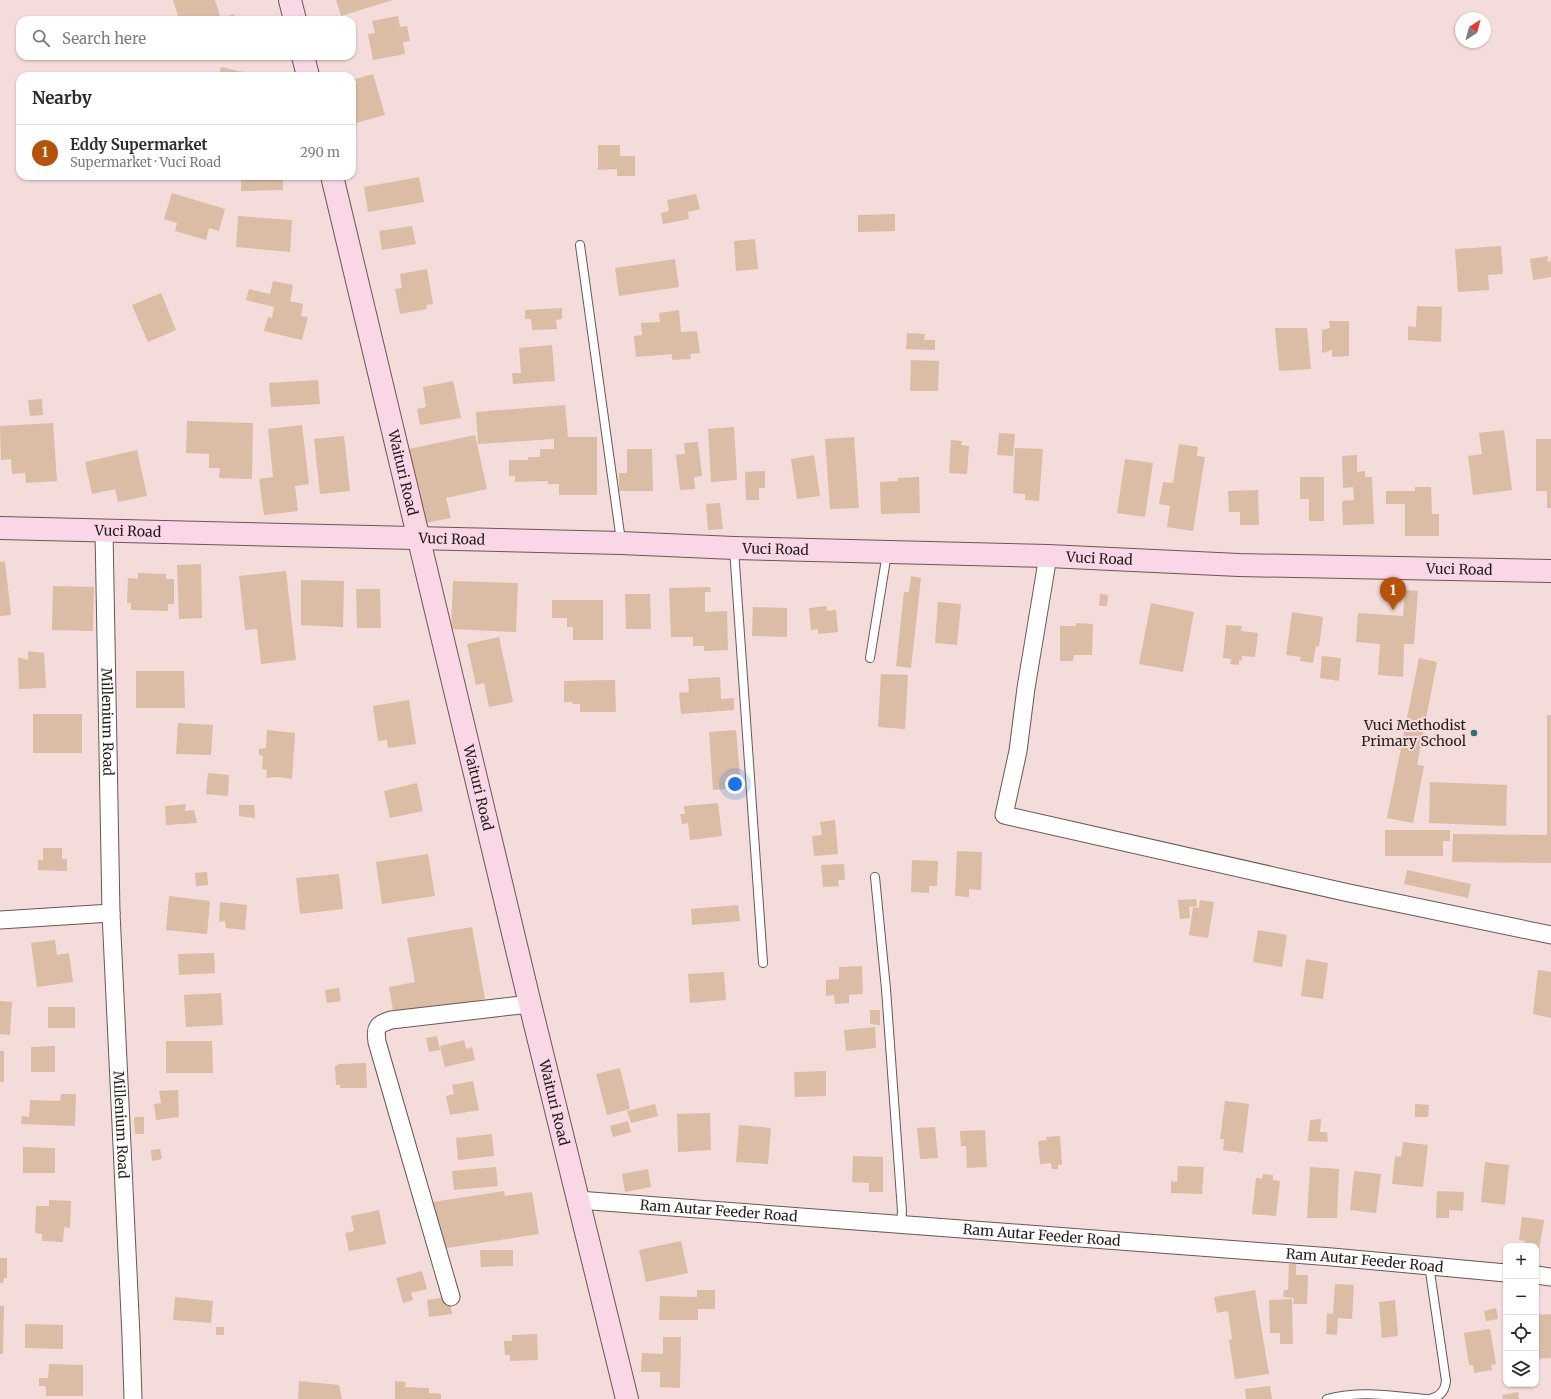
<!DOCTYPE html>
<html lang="en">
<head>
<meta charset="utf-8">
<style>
  body { margin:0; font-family:Merriweather,serif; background:#f2f2f3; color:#2b2b33 }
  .controls { position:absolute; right:12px; bottom:12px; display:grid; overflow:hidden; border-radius:8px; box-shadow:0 1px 3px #0004 }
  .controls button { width:36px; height:36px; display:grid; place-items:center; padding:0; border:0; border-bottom:1px solid #e1e1e2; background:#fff; color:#2b2b33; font:20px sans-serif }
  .compass { position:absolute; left:1455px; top:12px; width:36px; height:36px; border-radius:50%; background:#fff; box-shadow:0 1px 3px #0004; rotate:36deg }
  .you { position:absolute; left:735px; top:784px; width:14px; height:14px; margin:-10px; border:3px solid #fff; border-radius:50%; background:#1a73e8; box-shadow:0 0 0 6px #1a73e833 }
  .badge { display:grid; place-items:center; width:26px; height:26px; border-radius:50%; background:#b45309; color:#fff; font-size:13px; font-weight:700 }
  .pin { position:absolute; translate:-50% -33px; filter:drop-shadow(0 1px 2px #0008) }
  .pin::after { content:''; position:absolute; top:21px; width:14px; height:12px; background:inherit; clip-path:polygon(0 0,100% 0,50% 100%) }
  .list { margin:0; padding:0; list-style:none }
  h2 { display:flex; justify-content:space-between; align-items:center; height:52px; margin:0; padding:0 16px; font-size:17px }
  h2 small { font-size:13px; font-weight:400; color:#7c7c81 }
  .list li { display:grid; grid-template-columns:26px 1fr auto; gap:12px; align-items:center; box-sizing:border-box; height:56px; padding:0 16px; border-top:1px solid #e1e1e2 }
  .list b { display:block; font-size:15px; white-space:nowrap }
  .list p { margin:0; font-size:13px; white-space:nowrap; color:#7c7c81 }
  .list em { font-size:13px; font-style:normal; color:#7c7c81 }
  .icon { flex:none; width:22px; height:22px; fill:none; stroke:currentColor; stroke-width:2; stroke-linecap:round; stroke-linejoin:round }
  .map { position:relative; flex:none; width:1551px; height:1399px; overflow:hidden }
  .search { position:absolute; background:#fff; box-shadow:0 1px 3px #0004; left:16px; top:16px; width:340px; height:44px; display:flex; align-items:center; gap:10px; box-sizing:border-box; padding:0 14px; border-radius:12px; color:#7c7c81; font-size:15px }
  .panel { position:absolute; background:#fff; box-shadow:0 1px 3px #0004; left:16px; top:72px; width:340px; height:108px; border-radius:12px }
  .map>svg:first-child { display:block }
</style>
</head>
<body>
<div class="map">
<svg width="1551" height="1399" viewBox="0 0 1551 1399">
  <rect width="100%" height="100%" fill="#f3dcd9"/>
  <!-- building -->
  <g fill="#dbbda5">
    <polygon points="173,0 215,0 220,16 207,20 189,20 188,16 179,19"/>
    <polygon points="336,0 393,0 341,16"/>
    <polygon points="234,14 235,20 217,20"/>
    <polygon points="398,16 400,27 407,26 410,41 403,42 405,54 373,60 368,34 375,33 372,21"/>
    <polygon points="221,67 243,72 243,76 213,76 214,74 219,75"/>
    <polygon points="373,74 385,115 352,124 352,80"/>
    <polygon points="598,145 620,145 620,156 635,156 635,176 617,176 617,169 598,170"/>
    <polygon points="241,176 283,176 283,190 241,191"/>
    <polygon points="419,177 424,202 368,212 364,187"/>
    <polygon points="172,193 225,209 219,231 209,228 206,240 175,231 177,223 164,219"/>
    <polygon points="696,194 700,209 688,212 689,219 663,224 661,213 669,211 667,200"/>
    <polygon points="895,214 895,231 858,232 858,215"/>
    <polygon points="238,216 292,220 290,252 236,247"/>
    <polygon points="412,226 416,244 382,250 379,231"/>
    <polygon points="755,239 758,269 736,271 734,241"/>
    <polygon points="1501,246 1503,274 1488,275 1489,290 1458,292 1455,249"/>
    <polygon points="1548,256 1547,262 1551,261 1551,277 1533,280 1530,259"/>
    <polygon points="675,259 679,287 619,296 615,268"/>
    <polygon points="427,269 433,304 426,305 427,309 400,314 395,289 402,288 400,274"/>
    <polygon points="273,281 293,285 290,301 303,304 301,316 308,317 302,340 264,331 268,317 272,318 274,307 246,300 249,289 270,294"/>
    <polygon points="161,293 176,330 148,342 132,305"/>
    <polygon points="1417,306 1442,307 1441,342 1408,340 1408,326 1416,327"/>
    <polygon points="562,308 562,319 556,320 557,329 532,330 531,319 525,319 525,310"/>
    <polygon points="679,310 681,332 697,331 700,353 690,354 691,359 672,360 672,354 636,357 634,336 642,335 641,323 660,322 659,313"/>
    <polygon points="1329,321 1349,321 1349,356 1332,357 1332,350 1322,353 1322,330 1330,328"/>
    <polygon points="1275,328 1307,328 1311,369 1279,371"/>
    <polygon points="907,333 925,334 924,340 935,340 935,350 906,349"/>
    <polygon points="552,345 555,381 513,384 512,373 521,373 519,348"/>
    <polygon points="911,360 939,361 938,391 910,391"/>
    <polygon points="318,380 320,404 271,407 269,383"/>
    <polygon points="453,381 461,418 420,425 417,409 426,407 423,387"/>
    <polygon points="42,399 43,415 30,416 28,400"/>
    <polygon points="565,405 568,437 597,437 597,495 559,495 559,484 548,484 548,481 515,482 515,476 509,476 509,460 528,460 528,457 540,457 540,449 554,449 554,439 478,444 476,412"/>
    <polygon points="187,421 253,423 252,479 219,478 220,468 209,468 209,454 186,453"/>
    <polygon points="53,423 57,481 26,483 25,473 12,474 11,459 1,460 0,426"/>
    <polygon points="302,425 309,484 295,486 298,511 264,515 259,479 273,477 268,429"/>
    <polygon points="734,427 737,480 711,482 708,429"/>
    <polygon points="1504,430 1512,490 1473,495 1468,456 1482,454 1479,433"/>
    <polygon points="999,433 1015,434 1013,456 997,455"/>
    <polygon points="475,435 487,489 446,498 451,518 425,523 409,449"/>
    <polygon points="344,436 350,491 320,494 314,439"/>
    <polygon points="854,437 859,508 830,509 825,439"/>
    <polygon points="1536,439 1551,439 1551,508 1547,508 1547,491 1536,491"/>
    <polygon points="951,440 962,441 961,445 969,446 967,474 949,473"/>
    <polygon points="698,442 702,476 694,477 695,489 680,490 676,455 685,454 684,443"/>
    <polygon points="1179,444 1198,447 1197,456 1205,457 1193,531 1167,527 1170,506 1159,504 1163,482 1173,483"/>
    <polygon points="1015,448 1043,449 1039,501 1025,500 1025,494 1013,493"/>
    <polygon points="627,449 652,449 653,491 619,491 619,473 627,473"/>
    <polygon points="137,450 147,496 118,502 115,489 92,494 85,462"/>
    <polygon points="814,455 820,496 797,499 791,459"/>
    <polygon points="1357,455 1357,472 1365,471 1365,477 1372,477 1374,524 1343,525 1342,501 1354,500 1353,487 1343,488 1342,456"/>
    <polygon points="1125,459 1153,463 1145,517 1117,513"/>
    <polygon points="765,471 765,488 759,488 759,500 746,500 745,472"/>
    <polygon points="919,477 920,513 881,514 880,482 898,481 898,478"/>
    <polygon points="1300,477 1324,477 1324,521 1309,521 1309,499 1300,499"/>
    <polygon points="1415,487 1431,487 1432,514 1439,514 1439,536 1405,536 1405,504 1386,504 1386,491 1415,491"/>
    <polygon points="1258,490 1259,525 1240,525 1240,512 1229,512 1228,491"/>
    <polygon points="720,503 723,529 708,530 706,504"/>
    <polygon points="5,561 11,615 0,616 0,562"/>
    <polygon points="201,564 202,618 179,619 177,565"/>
    <polygon points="286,571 296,660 261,664 257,629 245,630 239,576"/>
    <polygon points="138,573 166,574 166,579 174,579 174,604 168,604 168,611 131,610 131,603 127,603 128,578 138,579"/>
    <polygon points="911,576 921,578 911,668 896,666 904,592 909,592"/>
    <polygon points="301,580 344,581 343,627 301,625"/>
    <polygon points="453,581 518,583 516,632 451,629"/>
    <polygon points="53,586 94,587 93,631 52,630"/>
    <polygon points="710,587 711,592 705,592 705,612 727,611 728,650 704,651 704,646 693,646 693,637 671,637 669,588"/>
    <polygon points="356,589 380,589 381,628 357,628"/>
    <polygon points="1405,590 1418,591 1414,644 1404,644 1403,677 1378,675 1380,644 1356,642 1358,613 1403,616"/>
    <polygon points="625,594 650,594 651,629 626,629"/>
    <polygon points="1100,594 1108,595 1107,606 1099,606"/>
    <polygon points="552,600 603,600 603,640 573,640 573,627 567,627 567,618 552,618"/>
    <polygon points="938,602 961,604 957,645 935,643"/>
    <polygon points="1151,603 1194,612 1183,672 1139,664"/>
    <polygon points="826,606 827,611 836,610 838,632 818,634 818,629 811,630 809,608"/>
    <polygon points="753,607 787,608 787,637 752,636"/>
    <polygon points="1292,612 1323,617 1319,647 1316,646 1313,663 1300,661 1301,657 1286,655"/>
    <polygon points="1076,623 1093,624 1092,655 1074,655 1073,661 1060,661 1060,626 1076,626"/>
    <polygon points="1226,625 1242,626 1241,631 1258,633 1255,657 1242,656 1242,661 1239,660 1239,665 1230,664 1231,659 1223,658"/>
    <polygon points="499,637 513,702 489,707 484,683 476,685 467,644"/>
    <polygon points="28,651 44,653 46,688 19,689 18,657 28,660"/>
    <polygon points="1322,656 1341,658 1339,681 1320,678"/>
    <polygon points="1419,658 1437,662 1417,765 1424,766 1413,823 1387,818"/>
    <polygon points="136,671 184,671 185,708 136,708"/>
    <polygon points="881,674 908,675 905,729 878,727"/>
    <polygon points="720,677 721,699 734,698 734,710 681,714 679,693 689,692 688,679"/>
    <polygon points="615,680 616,712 580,712 580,704 573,704 572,702 564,702 564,681"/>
    <polygon points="409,700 416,744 388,748 387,740 378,741 373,706"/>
    <rect x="33" y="714" width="49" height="39"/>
    <polygon points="1547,715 1551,715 1551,863 1452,862 1453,834 1547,835"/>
    <polygon points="178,723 213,725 211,755 176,754"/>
    <polygon points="267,730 295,733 292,779 278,777 266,778 267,770 262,769 263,756 259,755 259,749 266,748"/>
    <polygon points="736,730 741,788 713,790 709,732"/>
    <polygon points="208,773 229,775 228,796 206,794"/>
    <polygon points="1430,782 1507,785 1506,826 1429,823"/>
    <polygon points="417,783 423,811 390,818 384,791"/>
    <polygon points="718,803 722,836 690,840 688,823 682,824 680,814 685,814 684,806"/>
    <polygon points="186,804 185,811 194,810 197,823 166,825 165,806"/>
    <polygon points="239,805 254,805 255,818 239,816"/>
    <polygon points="835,820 838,854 814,856 812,836 822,835 820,822"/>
    <polygon points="1385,830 1450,830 1450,841 1443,841 1443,856 1385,856"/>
    <polygon points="43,848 62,848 62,859 67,859 67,871 38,870 38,860 43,860"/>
    <polygon points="957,851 982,852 981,890 969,889 969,897 955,896"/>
    <polygon points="428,854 435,896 382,904 376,862"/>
    <polygon points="912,860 938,861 937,886 929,886 929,893 911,892"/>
    <polygon points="844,864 845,880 838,880 839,886 823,887 821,865"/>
    <polygon points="1407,870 1471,884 1468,898 1404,884"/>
    <polygon points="207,872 208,885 196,886 195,873"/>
    <polygon points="339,874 343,909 300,914 296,878"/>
    <polygon points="169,896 210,901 207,934 166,930"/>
    <polygon points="1196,899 1197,906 1189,907 1190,918 1180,919 1178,900"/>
    <polygon points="1200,900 1214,902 1208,938 1189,935 1193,907 1199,908"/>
    <polygon points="220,902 247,905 245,930 226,928 225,921 219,922"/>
    <polygon points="738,905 740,921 692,925 691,909"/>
    <polygon points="472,927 485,999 394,1016 389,987 415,982 407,938"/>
    <polygon points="1258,930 1287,935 1282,967 1253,962"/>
    <polygon points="55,940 57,955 69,953 73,982 37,987 31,943"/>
    <polygon points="214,953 215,973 179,975 178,954"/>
    <polygon points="1306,959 1328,963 1323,999 1301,996"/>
    <polygon points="862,966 863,994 849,995 849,1003 835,1004 834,995 826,996 826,980 839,979 839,967"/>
    <polygon points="1538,970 1551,972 1551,1018 1533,1014"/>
    <polygon points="724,972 726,1000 690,1003 688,974"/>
    <polygon points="339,988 341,1001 327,1003 325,990"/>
    <polygon points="221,993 223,1025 186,1027 184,995"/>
    <polygon points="0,1001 12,1002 10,1035 0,1034"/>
    <rect x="48" y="1007" width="27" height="21"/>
    <polygon points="870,1010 880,1010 880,1025 870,1024"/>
    <polygon points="875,1027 876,1048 846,1051 844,1030"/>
    <polygon points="437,1036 440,1050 429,1052 426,1038"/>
    <polygon points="464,1040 466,1049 472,1047 475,1060 445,1067 440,1046"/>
    <polygon points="166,1041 212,1041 213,1073 166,1073"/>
    <polygon points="55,1046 55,1072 31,1072 31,1047"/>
    <rect x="0" y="1051" width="4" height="31"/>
    <polygon points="366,1063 367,1088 340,1088 340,1085 336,1085 335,1066 338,1065 338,1064"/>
    <polygon points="620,1068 630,1109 607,1115 596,1074"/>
    <polygon points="826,1071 826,1096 795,1097 794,1072"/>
    <polygon points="473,1081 479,1110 450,1115 446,1096 454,1094 452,1085"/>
    <polygon points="178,1090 179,1117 156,1120 154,1104 161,1103 159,1091"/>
    <polygon points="61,1094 76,1094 75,1126 21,1124 22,1116 29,1117 30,1100 60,1101"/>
    <polygon points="1225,1101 1249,1104 1243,1153 1223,1150 1224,1139 1220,1139"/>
    <polygon points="655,1104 658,1116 631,1123 627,1111"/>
    <polygon points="1415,1104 1429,1105 1428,1117 1415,1117"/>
    <polygon points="710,1113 711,1150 678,1152 677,1114"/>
    <polygon points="134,1117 144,1117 144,1134 135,1134"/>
    <polygon points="1321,1119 1320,1132 1327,1132 1328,1142 1308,1141 1310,1120"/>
    <polygon points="628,1121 631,1132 613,1137 610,1126"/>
    <polygon points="739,1125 771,1128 768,1164 736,1162"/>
    <polygon points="935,1127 938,1158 920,1159 917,1128"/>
    <polygon points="985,1130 987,1167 967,1168 966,1146 961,1146 960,1131"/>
    <polygon points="492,1134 494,1156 458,1160 456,1138"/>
    <polygon points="1060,1136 1062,1165 1058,1165 1058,1169 1052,1169 1051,1163 1040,1164 1038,1141 1047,1140 1046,1137"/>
    <polygon points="1403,1142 1428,1145 1423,1187 1392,1184 1395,1156 1401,1157"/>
    <polygon points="23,1147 55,1148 55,1173 23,1173"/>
    <polygon points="160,1149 162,1159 152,1161 151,1150"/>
    <polygon points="853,1156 883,1157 883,1192 869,1192 869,1183 852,1182"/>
    <polygon points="1485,1162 1509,1165 1505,1205 1481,1202"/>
    <polygon points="1178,1166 1204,1167 1202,1194 1171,1193 1171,1181 1177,1182"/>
    <polygon points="496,1167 498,1186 454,1190 452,1171"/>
    <polygon points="1310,1167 1339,1169 1337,1218 1307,1218"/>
    <polygon points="648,1169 651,1187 625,1192 622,1174"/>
    <polygon points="1354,1171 1381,1174 1376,1213 1350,1210"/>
    <polygon points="1263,1174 1273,1175 1273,1180 1280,1181 1276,1216 1252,1214 1256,1178 1262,1179"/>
    <polygon points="504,1191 505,1196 532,1192 539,1234 440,1249 433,1202"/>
    <polygon points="1437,1191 1464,1192 1463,1211 1449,1210 1449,1218 1436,1218"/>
    <polygon points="49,1200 71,1201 70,1228 64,1227 63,1242 42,1241 42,1234 35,1233 36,1206 49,1206"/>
    <polygon points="379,1210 386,1244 349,1251 345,1233 354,1231 351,1216"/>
    <polygon points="1522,1217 1544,1220 1539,1250 1536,1249 1536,1246 1525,1246 1525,1241 1519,1240"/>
    <polygon points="681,1241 688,1273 646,1282 639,1250"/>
    <polygon points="480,1250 513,1250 513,1266 481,1267"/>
    <polygon points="0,1258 7,1258 7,1278 4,1278 3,1283 0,1283"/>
    <polygon points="1289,1264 1296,1264 1296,1275 1308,1275 1307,1304 1293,1304 1294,1298 1283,1297 1284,1290 1288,1290"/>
    <polygon points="422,1271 427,1289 411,1293 413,1300 403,1303 396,1278"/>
    <polygon points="1335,1284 1354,1285 1352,1319 1338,1318 1337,1335 1326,1334 1327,1313 1333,1314"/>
    <polygon points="697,1290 715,1290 715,1309 698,1309 698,1320 659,1320 660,1296 697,1297"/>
    <polygon points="1255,1290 1269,1374 1235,1379 1229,1340 1232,1339 1228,1311 1217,1313 1214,1297"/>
    <polygon points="175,1297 213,1301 211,1323 173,1320"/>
    <polygon points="449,1297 452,1314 429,1317 427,1300"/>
    <polygon points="1292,1299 1293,1344 1280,1344 1280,1333 1270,1333 1269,1300"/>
    <polygon points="1395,1300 1398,1336 1382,1338 1379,1302"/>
    <polygon points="0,1306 4,1306 3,1354 0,1354"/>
    <polygon points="1496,1308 1498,1319 1486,1321 1484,1311"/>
    <polygon points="1551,1314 1551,1358 1536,1359 1536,1315"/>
    <polygon points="25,1324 63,1325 63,1349 25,1348"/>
    <rect x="216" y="1327" width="8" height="8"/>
    <polygon points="1490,1329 1496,1364 1491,1365 1492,1370 1474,1373 1473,1365 1469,1365 1464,1333"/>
    <polygon points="537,1334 538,1360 510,1361 510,1355 505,1355 504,1341 512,1341 512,1335"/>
    <polygon points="663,1337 681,1337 680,1388 660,1387 660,1372 641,1372 642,1353 663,1354"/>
    <polygon points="49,1364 83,1365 83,1396 46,1396 46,1386 39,1386 39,1378 48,1378"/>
    <polygon points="299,1381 339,1385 342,1399 298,1399"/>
    <polygon points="395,1381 406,1382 405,1387 429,1388 429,1393 441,1394 441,1399 395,1399"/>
    <polygon points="1270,1386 1272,1399 1246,1399 1245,1389"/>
    <polygon points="1518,1392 1519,1399 1503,1399 1502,1395"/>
  </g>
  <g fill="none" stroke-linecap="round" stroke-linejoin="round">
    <!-- service casing -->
    <g stroke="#6a5754" stroke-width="10">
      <g id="service">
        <polyline points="580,245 621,541"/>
        <polyline points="734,549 763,963"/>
        <polyline points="870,658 887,553"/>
        <polyline points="875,877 886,989 902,1211 901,1224"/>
        <path d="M1429 1265 1446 1381C1445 1391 1440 1397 1430 1399"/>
        <path d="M1327 1399C1361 1390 1392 1396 1426 1399"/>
      </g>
    </g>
    <!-- minor casing -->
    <g stroke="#6a5754" stroke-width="19">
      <g id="minor">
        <path id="s1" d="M104 531 111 913 131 1336 133 1399"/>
        <polyline points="1048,556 1026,688 1018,751 1004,815 1349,893 1551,935"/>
        <polyline points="0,920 111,913"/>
        <path id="s2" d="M578 1200 1332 1257 1506 1273"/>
        <polyline points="1536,1275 1551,1277"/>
        <path d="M451 1297 377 1042C375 1026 377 1025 391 1020L530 1004"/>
      </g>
    </g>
    <!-- secondary casing -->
    <g stroke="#6a5754" stroke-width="24">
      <g id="secondary">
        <polyline points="290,0 295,20"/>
        <polyline points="303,56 308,76"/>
        <path id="s3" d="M332 176 530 1004 627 1399"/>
        <path id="s4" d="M0 528 621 543 734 548 1048 556 1239 565 1551 571"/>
      </g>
    </g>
    <!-- service -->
    <use href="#service" stroke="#fff" stroke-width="8"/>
    <!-- minor -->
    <use href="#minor" stroke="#fff" stroke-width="17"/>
    <!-- secondary -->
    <use href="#secondary" stroke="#fad7e6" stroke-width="22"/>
  </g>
  <!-- markers -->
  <circle fill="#297370" stroke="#f3dcd9" stroke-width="1.5" cx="1474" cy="733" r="4"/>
  <g text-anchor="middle" stroke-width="4" stroke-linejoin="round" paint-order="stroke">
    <!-- street labels -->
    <g font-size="14" fill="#251d1c" stroke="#f3dcd9">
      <text dy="5" stroke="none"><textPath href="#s3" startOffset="305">Waituri Road</textPath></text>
      <text dy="5" stroke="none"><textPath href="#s4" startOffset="128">Vuci Road</textPath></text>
      <text dy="5" stroke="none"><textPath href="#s4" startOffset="452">Vuci Road</textPath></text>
      <text dy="5" stroke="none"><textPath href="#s4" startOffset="776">Vuci Road</textPath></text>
      <text dy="5" stroke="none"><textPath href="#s4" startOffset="1100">Vuci Road</textPath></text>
      <text dy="5" stroke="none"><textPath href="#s4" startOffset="1460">Vuci Road</textPath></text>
      <text dy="5" stroke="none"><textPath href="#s1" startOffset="191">Millenium Road</textPath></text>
      <text dy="5" stroke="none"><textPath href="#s3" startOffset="629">Waituri Road</textPath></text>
      <text dy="5" stroke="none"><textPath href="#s3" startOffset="953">Waituri Road</textPath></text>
      <text dy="5" stroke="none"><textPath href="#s1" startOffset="594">Millenium Road</textPath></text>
      <text dy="5" stroke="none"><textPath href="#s2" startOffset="141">Ram Autar Feeder Road</textPath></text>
      <text dy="5" stroke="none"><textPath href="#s2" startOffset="465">Ram Autar Feeder Road</textPath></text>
      <text dy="5" stroke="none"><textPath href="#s2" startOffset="789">Ram Autar Feeder Road</textPath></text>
    </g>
    <!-- poi labels -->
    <g font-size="14" fill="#251d1c" stroke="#f3dcd9" text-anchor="end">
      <text x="1466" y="730">Vuci Methodist<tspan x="1466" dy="16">Primary School</tspan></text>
    </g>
  </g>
</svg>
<div class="controls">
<button>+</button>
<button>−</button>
<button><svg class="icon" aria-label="locate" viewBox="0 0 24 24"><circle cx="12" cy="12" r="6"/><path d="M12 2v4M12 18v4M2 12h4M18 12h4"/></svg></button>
<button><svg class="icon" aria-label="layers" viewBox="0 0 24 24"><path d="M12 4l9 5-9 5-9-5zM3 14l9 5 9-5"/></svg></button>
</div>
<svg class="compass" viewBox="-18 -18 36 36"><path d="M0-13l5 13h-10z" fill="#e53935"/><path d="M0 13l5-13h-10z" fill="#7c7c81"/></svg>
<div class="you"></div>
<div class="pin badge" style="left:1393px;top:610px">1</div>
<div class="search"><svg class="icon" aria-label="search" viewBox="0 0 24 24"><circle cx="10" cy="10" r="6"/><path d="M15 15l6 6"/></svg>Search here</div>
<section class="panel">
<h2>Nearby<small></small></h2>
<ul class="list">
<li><span class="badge">1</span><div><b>Eddy Supermarket</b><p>Supermarket · Vuci Road</p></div><em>290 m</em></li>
</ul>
</section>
</div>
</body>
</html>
